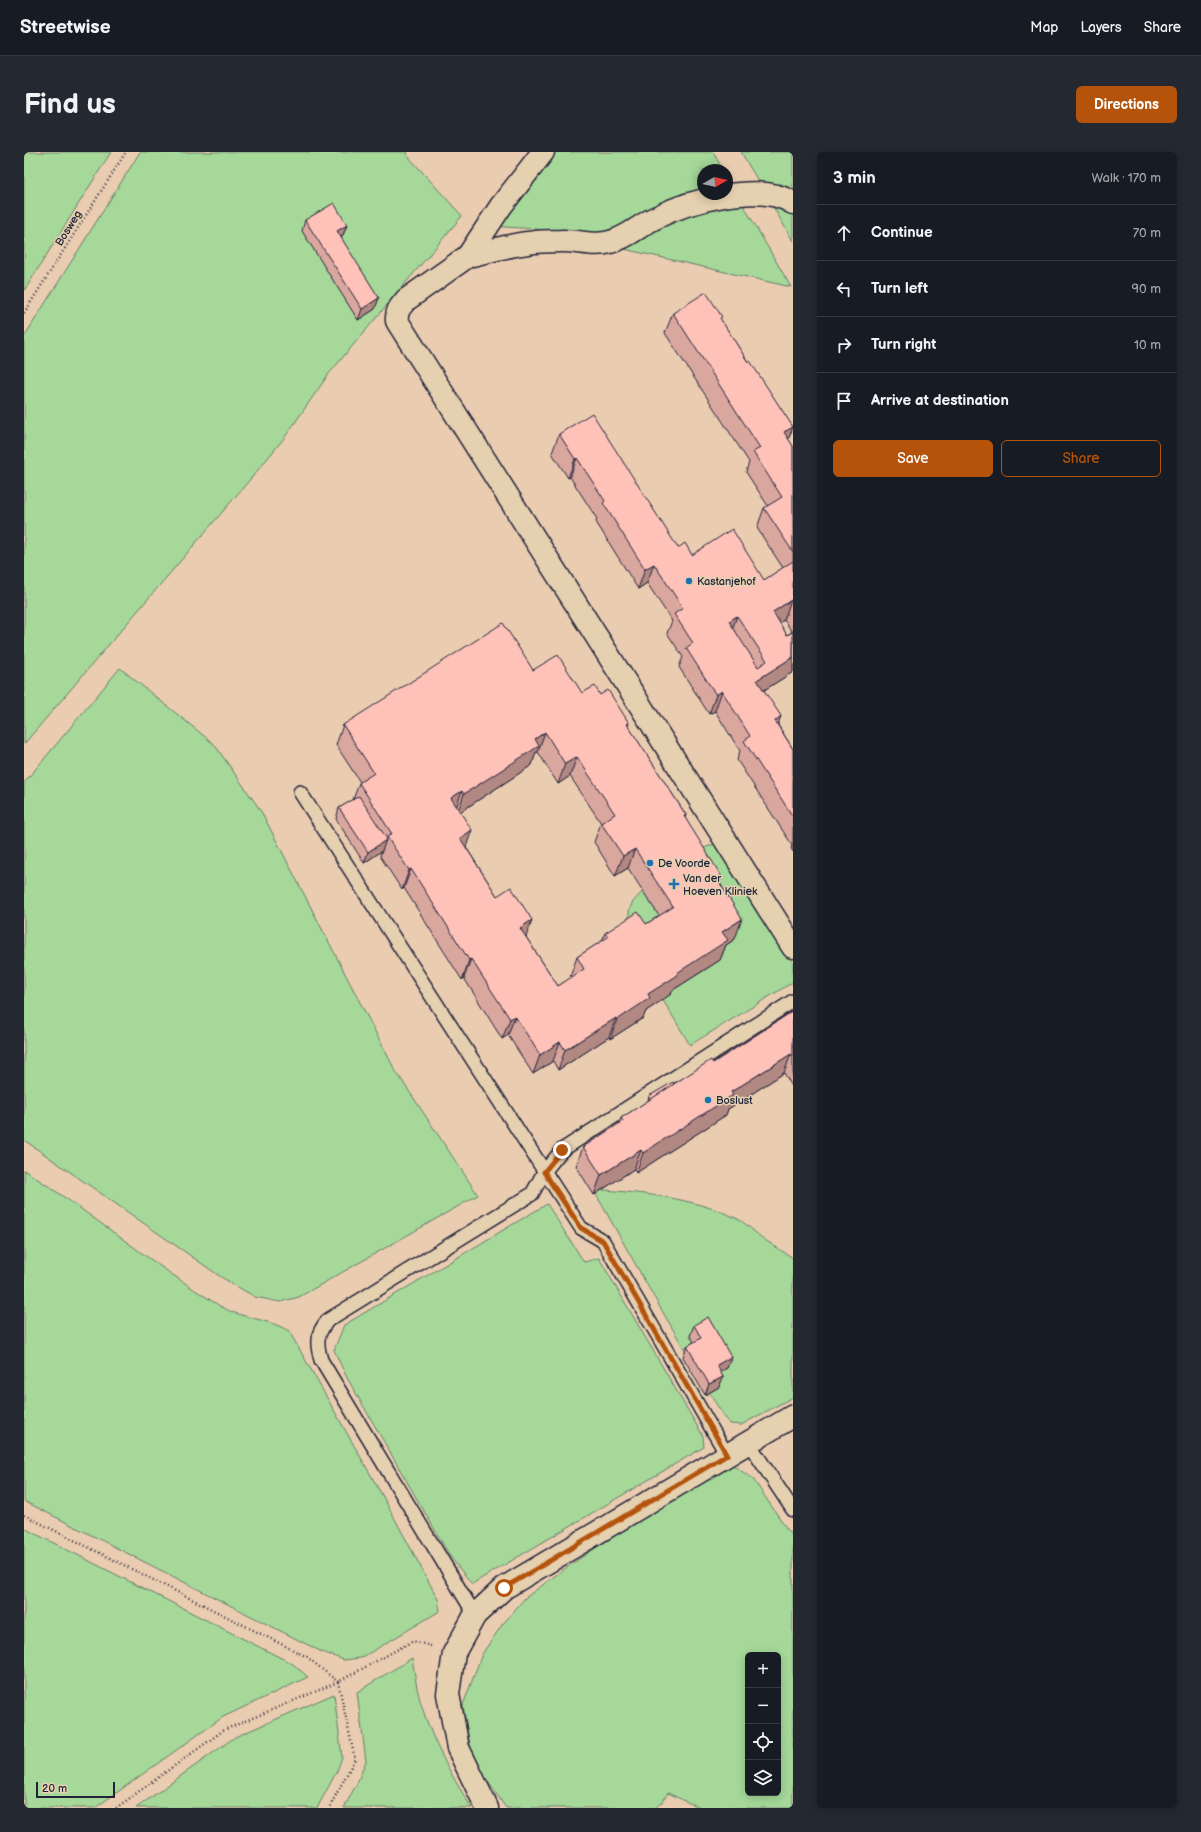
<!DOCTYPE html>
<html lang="en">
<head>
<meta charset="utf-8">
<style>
  body { margin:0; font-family:"Balsamiq Sans",sans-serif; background:#242831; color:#f1f3f6 }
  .controls { position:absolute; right:12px; bottom:12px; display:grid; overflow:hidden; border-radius:6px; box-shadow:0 2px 10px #0003 }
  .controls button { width:36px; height:36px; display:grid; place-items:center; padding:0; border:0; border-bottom:1px solid #363941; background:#171b24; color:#f1f3f6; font:20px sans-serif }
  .compass { position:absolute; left:673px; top:12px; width:36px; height:36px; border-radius:50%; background:#171b24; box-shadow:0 2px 10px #0003; rotate:81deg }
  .scale { position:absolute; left:12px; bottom:10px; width:79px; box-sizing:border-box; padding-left:4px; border:2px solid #22223b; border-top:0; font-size:11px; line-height:14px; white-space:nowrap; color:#22223b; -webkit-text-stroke:3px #e5d0af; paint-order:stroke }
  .stop { position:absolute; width:12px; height:12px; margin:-9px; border:3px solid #b45309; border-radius:50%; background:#fff }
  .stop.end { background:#b45309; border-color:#fff; box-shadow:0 1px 4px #0008 }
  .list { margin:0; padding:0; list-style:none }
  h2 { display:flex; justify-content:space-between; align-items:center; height:52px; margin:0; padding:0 16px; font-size:17px }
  h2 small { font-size:13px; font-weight:400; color:#9ea1a6 }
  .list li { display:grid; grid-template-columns:26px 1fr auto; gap:12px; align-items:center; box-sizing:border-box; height:56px; padding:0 16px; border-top:1px solid #363941 }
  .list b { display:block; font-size:15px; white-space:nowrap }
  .list em { font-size:13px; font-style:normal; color:#9ea1a6 }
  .actions { display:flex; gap:8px; padding:12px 16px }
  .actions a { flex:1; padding:9px 0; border:1px solid #b45309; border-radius:6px; text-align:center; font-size:14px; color:#b45309 }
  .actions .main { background:#b45309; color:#fff }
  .icon { flex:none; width:22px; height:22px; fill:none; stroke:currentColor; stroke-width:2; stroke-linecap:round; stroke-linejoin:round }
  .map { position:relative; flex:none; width:769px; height:1656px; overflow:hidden; border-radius:6px }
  header { display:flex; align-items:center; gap:24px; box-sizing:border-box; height:56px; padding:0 20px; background:#171b24; border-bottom:1px solid #363941 }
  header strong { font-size:19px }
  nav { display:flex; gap:22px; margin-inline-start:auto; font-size:14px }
  .intro { display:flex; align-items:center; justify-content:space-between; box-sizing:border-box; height:96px; padding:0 24px }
  h1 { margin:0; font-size:28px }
  .button { padding:10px 18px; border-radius:6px; background:#b45309; color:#fff; font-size:14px; font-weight:700 }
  main { display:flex; gap:24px; padding:0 24px }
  aside { flex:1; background:#171b24; border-radius:6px; box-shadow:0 2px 10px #0003 }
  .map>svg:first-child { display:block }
</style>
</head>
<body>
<header>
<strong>Streetwise</strong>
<nav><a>Map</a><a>Layers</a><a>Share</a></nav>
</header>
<div class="intro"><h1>Find us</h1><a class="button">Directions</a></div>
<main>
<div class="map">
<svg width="769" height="1656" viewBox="0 0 769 1656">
  <rect width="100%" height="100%" fill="#eacdb1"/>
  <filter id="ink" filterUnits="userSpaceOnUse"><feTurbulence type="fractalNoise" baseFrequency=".025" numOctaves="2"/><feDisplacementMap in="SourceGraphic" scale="8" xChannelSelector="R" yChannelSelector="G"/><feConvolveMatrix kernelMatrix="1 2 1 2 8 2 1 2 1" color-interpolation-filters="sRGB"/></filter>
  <g filter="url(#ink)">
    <!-- green -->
    <g fill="#a5d899" stroke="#647d6a" fill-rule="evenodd">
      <polygon points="0,0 87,0 0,139"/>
      <polygon points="116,0 383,0 382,2 438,64 304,223 261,285 229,324 0,592 0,185"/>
      <polygon points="531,0 689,0 699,18 679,18 679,42 703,42 703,25 767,135 512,77 466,74"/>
      <polygon points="717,0 769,0 769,89"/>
      <polygon points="96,516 190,592 237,659 371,918 454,1043 275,1145 256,1150 231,1145 197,1125 0,988 0,631"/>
      <polygon points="691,692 769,810 769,830 666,893 613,805 605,776 605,759 608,751 618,740 677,697"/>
      <path d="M0 1018C67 1061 128 1112 196 1154 217 1167 244 1166 265 1179L357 1341 414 1447 416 1459 337 1506 320 1508 298 1500 0 1349Z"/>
      <path d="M569 1037C617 1041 667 1045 712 1066 722 1071 731 1081 741 1088 750 1094 760 1100 769 1106V1245L717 1273 706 1272 697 1260 626 1138Z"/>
      <polygon points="523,1052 560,1110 575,1106 679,1284 680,1295 448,1432 427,1406 322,1224 310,1198 320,1173"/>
      <path d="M706 1311 729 1327 769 1386V1656H676L644 1641 638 1650 631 1656H482L456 1618 447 1600 439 1553 458 1502 478 1473 501 1446 543 1415 617 1366ZM724 1503H754V1641H724Z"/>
      <polygon points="0,1376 269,1512 284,1525 199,1565 71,1656 0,1656"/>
      <path d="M388 1506C390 1516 391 1526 393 1536 402 1577 425 1621 448 1656H320L334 1629 342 1609 333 1540Z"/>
      <polygon points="310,1542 318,1605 313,1619 293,1656 112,1656 211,1585"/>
    </g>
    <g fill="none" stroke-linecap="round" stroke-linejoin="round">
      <!-- lane casing -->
      <g stroke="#22223b" stroke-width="16">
        <g id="lane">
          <polyline points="276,640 557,1076 579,1089 703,1303"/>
          <polyline points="724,1290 769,1358"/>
          <path d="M451 1463 297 1208C292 1191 292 1182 304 1168L508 1042 520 1020 538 998 769 849"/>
        </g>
      </g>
      <!-- street casing -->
      <g stroke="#22223b" stroke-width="25">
        <g id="street">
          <path d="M519 0 477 54 444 104 382 148C376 155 372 159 373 169L769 795"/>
          <path d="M444 104C464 100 484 93 504 91 515 89 526 89 537 89 553 88 570 95 586 90 603 86 616 73 631 66 664 49 736 29 769 51"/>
          <polyline points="463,1656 434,1596 424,1542 430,1501 451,1463 480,1436 769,1264"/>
        </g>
      </g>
      <!-- path -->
      <g stroke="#22223b" stroke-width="2.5" stroke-dasharray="1 3" stroke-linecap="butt">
        <polyline points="0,161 102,0"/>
        <polyline points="0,1363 283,1505 314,1530 331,1607 305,1656"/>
        <polyline points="92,1656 200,1578 314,1530 389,1489 407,1494"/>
      </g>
      <!-- lane -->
      <use href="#lane" stroke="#e5d0af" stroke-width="13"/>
      <!-- street -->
      <use href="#street" stroke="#e5d0af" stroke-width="22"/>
    </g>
    <!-- wall -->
    <g fill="#daa79f" stroke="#22223b" fill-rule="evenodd">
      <polygon points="281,68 323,73 319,83 317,85 351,157 334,168 278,79"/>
      <path d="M649 161 697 168 724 210 769 275 764 287 769 294V520L740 538 754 573 769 597V700L767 696 768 693 713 608 716 599 691 559 685 562 655 515 659 505 643 481 648 469 623 431 614 437 572 370 573 367 546 325 544 326 528 301 535 282 654 396 668 403 740 428 759 416 733 376 740 356 744 354 722 320 725 310 641 181ZM760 468 768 480 763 483 755 471Z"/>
      <path d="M509 518 558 541 576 543 605 571 604 574 662 663 661 666 696 732 711 787 702 793 696 808 649 838 647 842 622 859 619 866 586 887 585 885 534 918 529 909 509 922 484 883 478 887 440 826 438 828 380 736 378 738 356 704 358 699 340 711 312 667 315 656 329 648 335 631 336 630 312 593 319 573ZM512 600H514L534 632 546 624 577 671 570 690 591 724 604 716 635 764 622 772 581 781 578 789 553 805 546 825 547 826 534 834 502 785 473 744 442 695 436 660 508 613Z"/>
      <polygon points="769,859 769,936 760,921 704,957 702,963 612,1021 610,1017 570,1043 552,1014 559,995 594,973 597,966 624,949 625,944 689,911"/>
      <polygon points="670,1173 707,1205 703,1216 696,1220 699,1225 695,1235 681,1243 659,1205 663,1194 670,1190 666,1184"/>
    </g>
    <!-- shaded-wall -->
    <g fill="#b28882" stroke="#22223b">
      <polygon points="323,73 319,83 309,90 313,79"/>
      <polygon points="355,146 351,157 334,168 338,157"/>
      <polygon points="769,275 762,294 760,280"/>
      <polygon points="553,306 546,325 544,326 551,307"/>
      <polygon points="630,412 623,431 614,437 621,417"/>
      <polygon points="767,448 760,468 742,480 749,460"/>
      <polygon points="713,464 706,483 705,469"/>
      <polygon points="769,505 769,520 726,547 733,528"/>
      <polygon points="698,539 691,559 685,562 692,543"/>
      <polygon points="757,564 750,584 751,569"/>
      <polygon points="521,580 514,600 512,600 508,613 433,662 440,642 511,587"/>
      <polygon points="553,605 546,624 534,632 541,612"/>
      <polygon points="438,639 431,659 427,646"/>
      <polygon points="448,678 441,698 436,686"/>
      <polygon points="362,688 358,699 340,711 344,700"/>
      <polygon points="611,697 604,716 591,724 599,704"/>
      <polygon points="387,717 380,736 378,738 385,718"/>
      <polygon points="698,725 691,744 694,728"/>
      <polygon points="718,767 711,787 702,793 696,808 649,838 647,842 622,859 619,866 586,887 593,868 624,842 653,821 698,780"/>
      <polygon points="508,768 501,788 496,776"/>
      <polygon points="447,807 440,826 438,828 445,808"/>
      <polygon points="491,864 484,883 478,887 486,867"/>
      <polygon points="592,866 585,885 534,918 541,898"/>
      <polygon points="536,890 529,909 509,922 516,903"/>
      <polygon points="767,902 760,921 704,957 702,963 612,1021 619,1001 707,940"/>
      <polygon points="617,998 610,1017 570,1043 577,1023"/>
      <polygon points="707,1205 703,1216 689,1224 693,1213"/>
      <polygon points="699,1225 695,1235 681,1243 685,1232"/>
    </g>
    <!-- building -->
    <g fill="#fec2b9" stroke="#22223b" fill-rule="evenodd">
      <polygon points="310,51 323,73 313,79 355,146 338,157 281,68"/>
      <polygon points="682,140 698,165 696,166 724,210 726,209 769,275 760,280 769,294 769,400 740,356 758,345 729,300 736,296 649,161"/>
      <path d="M568 261 654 396 661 391 668 403 708 377 740 428 769 409V451L767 448 749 460 763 483 769 480V505L733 528 757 564 751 569 769 597V665L720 589 726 584 698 539 692 543 662 496 669 491 650 462 659 456 630 412 621 417 579 351 581 349 553 306 551 307 535 282ZM713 464 743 509 734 515 705 469Z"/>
      <path d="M479 471 509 518 534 503 558 541 571 534 576 543 584 538 605 571 603 572 662 663 660 664 698 725 694 728 718 767 698 780 704 788 653 821 654 823 624 842 626 846 593 868 592 866 541 898 536 890 516 903 491 864 486 867 447 807 445 808 387 717 385 718 363 685 368 682 335 631 350 621 319 573ZM521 580 541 612 553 605 591 662 577 671 599 704 611 697 649 755 622 772 614 760 581 781 584 785 553 805 560 817 534 834 496 776 508 768 487 735 473 744 436 686 448 678 427 646 438 639 440 642 515 594 511 587Z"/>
      <polygon points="335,644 363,687 362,688 344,700 315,656"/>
      <polygon points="769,859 769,905 767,902 707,940 709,943 619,1001 617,998 577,1023 559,995 599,969 597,966 687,908 689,911"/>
      <polygon points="649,930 650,932 627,947 625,944"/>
      <polygon points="684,1165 707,1205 693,1213 699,1225 685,1232 663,1194 677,1186 670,1173"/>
    </g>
  </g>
  <g fill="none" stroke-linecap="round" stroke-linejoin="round" filter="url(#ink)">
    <!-- route -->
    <polyline stroke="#b45309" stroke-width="5" points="480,1436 703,1303 579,1089 557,1076 520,1020 538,998"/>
  </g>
  <!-- markers -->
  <g fill="#1f6fb2" stroke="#e5d0af" stroke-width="1.5">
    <circle cx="665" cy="429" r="4"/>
    <circle cx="626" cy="711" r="4"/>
    <path d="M648 726h4v4h4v4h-4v4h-4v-4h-4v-4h4z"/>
    <circle cx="684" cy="948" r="4"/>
  </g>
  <g text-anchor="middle" stroke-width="3" stroke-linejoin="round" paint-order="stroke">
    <!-- street labels -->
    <g font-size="11" fill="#22223b" stroke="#e5d0af">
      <text transform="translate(44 76) rotate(-58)" y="4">Bosweg</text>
    </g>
    <!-- poi labels -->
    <g font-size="11" fill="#22223b" stroke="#e5d0af" text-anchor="start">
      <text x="673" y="433">Kastanjehof</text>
      <text x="634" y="715">De Voorde</text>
      <text x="659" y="730">Van der<tspan x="659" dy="13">Hoeven Kliniek</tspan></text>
      <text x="692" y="952">Boslust</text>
    </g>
  </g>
</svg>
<div class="controls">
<button>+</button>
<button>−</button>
<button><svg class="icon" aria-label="locate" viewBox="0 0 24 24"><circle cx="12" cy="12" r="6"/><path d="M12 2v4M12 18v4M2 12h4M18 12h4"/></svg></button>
<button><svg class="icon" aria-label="layers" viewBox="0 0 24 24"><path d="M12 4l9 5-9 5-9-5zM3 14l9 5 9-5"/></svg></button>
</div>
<svg class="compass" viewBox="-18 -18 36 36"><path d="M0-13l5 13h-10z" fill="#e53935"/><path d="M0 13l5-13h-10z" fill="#9ea1a6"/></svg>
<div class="scale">20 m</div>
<div class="stop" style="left:480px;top:1436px"></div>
<div class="stop end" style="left:538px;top:998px"></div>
</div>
<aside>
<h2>3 min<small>Walk · 170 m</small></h2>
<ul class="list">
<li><svg class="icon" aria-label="ahead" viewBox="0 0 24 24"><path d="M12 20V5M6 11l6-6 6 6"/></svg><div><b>Continue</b></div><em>70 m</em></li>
<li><svg class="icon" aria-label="left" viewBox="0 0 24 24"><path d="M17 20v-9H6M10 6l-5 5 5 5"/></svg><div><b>Turn left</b></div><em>90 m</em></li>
<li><svg class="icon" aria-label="right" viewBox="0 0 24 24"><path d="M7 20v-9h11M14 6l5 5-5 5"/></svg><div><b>Turn right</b></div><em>10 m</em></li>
<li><svg class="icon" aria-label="arrive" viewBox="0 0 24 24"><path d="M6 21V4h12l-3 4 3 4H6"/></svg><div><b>Arrive at destination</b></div></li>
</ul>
<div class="actions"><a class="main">Save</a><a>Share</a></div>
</aside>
</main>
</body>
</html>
